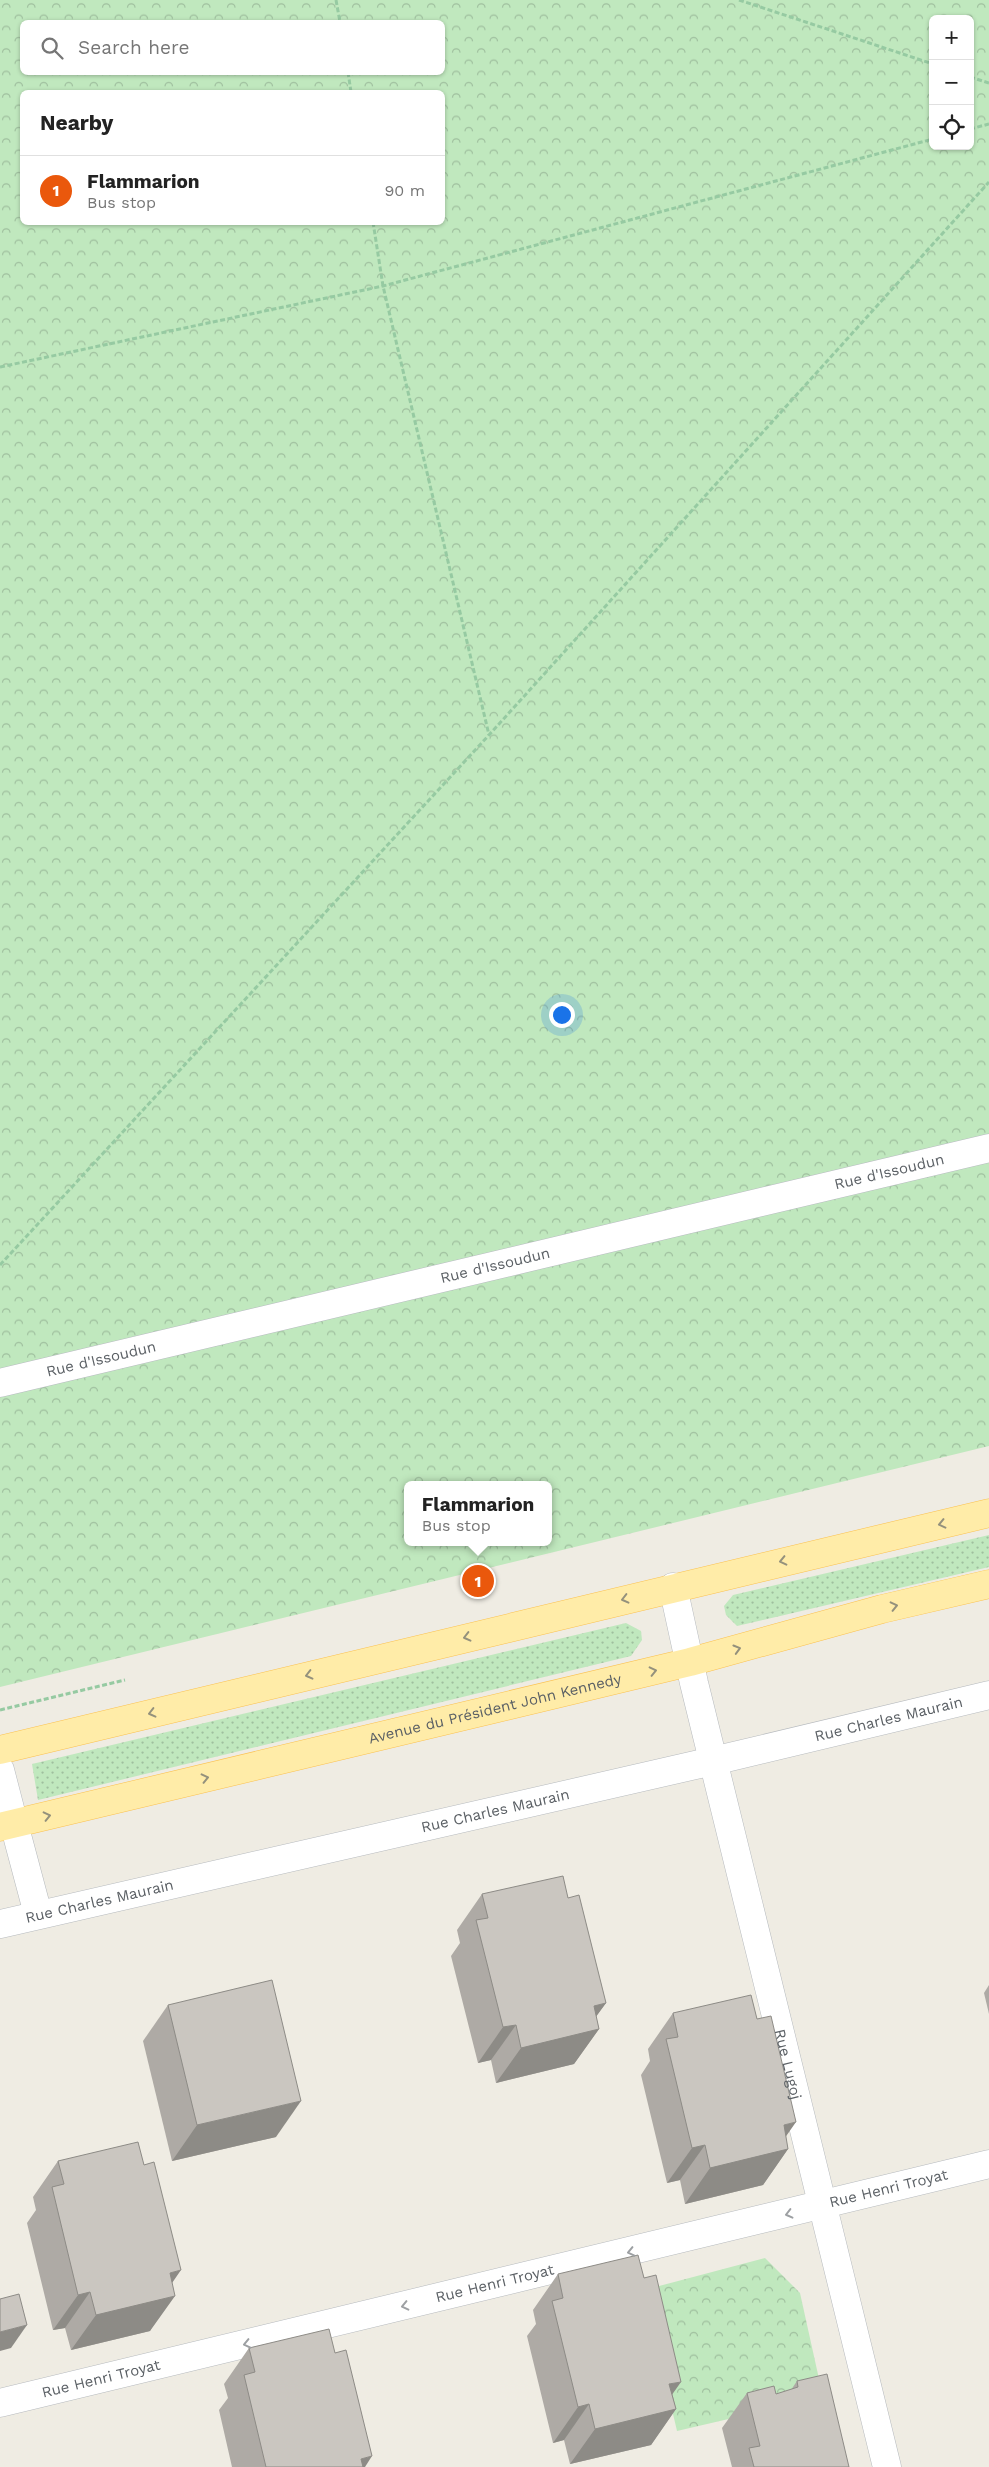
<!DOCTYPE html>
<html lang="en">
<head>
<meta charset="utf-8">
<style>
  body { margin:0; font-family:"Work Sans",sans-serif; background:#f2f2f2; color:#222 }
  .controls { position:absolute; right:15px; top:15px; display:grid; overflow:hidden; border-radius:8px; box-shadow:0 1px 4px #0004 }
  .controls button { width:45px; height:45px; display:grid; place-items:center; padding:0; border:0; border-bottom:1px solid #e0e0e0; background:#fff; color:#222; font:25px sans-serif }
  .you { position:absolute; left:561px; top:1014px; width:18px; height:18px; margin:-12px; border:4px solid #fff; border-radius:50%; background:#1a73e8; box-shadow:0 0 0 8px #1a73e833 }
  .badge { display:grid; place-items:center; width:32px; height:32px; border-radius:50%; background:#ea580c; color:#fff; font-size:16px; font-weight:700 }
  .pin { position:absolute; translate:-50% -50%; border:2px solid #fff; box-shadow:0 1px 5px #0006 }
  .popup { position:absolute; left:404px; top:1481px; width:148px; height:65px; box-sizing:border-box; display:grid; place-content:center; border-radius:8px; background:#fff; filter:drop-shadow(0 1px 4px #0005); font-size:16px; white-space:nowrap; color:#767676 }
  .popup b { font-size:19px; color:#222 }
  .popup::after { content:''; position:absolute; left:50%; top:100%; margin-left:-10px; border:10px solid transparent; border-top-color:#fff }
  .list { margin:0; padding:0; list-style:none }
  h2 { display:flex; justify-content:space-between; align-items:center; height:65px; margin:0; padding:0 20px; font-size:21px }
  h2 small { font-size:16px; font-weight:400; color:#767676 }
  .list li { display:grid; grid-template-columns:32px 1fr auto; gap:15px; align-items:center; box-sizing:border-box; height:70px; padding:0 20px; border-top:1px solid #e0e0e0 }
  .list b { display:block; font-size:19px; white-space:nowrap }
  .list p { margin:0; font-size:16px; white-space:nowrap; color:#767676 }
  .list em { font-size:16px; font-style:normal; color:#767676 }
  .icon { flex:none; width:28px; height:28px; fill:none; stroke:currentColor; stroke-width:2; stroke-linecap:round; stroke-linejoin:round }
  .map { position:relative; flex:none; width:989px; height:2467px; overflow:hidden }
  .search { position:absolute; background:#fff; box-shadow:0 1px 4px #0004; left:20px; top:20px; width:425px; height:55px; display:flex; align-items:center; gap:12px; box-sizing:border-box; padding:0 18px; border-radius:8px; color:#767676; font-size:19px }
  .panel { position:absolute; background:#fff; box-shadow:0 1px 4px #0004; left:20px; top:90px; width:425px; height:135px; border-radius:8px }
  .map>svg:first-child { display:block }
</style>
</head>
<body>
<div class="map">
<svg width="989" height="2467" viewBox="0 0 989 2467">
  <defs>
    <pattern id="grass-dots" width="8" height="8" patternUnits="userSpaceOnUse" patternTransform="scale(1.25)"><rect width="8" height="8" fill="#c0e8be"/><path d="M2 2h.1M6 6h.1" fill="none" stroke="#9fbf9e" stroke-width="1.8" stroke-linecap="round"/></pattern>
    <pattern id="forest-crowns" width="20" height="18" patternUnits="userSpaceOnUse" patternTransform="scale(1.25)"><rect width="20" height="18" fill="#c0e8be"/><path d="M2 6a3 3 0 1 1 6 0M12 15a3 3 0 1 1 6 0" fill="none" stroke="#9fbf9e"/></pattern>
  </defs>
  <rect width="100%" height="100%" fill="#efece3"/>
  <!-- grass -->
  <g fill="url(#grass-dots)">
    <polygon points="989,1535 989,1567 737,1626 726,1615 724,1606 733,1595"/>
    <polygon points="626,1623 641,1631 642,1640 631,1656 38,1800 32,1764"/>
  </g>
  <!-- forest -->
  <g fill="url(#forest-crowns)" fill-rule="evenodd">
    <path d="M0 0H989V1446L0 1687ZM933 19H970V146H933ZM22 22H442V72H22ZM22 92H442V222H22ZM408 1485H548V1542H408Z"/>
    <polygon points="765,2258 800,2293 823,2397 677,2431 644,2290"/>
  </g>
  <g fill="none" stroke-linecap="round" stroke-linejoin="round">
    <!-- street casing -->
    <g stroke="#b6babe" stroke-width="29">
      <g id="street">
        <path id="s1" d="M673 1587 694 1683 887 2467"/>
        <polyline points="14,1824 38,1914"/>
        <path id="s2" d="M0 1924 713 1761 989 1695"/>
        <path id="s3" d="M0 2403 989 2164"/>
      </g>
    </g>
    <!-- secondary casing -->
    <g stroke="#b7bbc0" stroke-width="29">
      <g id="secondary">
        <path id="s4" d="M0 1383 989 1148"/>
        <polyline points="0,1770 14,1824"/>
      </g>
    </g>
    <!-- primary casing -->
    <g stroke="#fbc150" stroke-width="29">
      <g id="primary">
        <polyline points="0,1750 989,1513"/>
        <path id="s5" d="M0 1827 690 1662 882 1609 989 1584"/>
      </g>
    </g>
    <!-- path -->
    <g stroke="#96caa2" stroke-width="3" stroke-dasharray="5 2.5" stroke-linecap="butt">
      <polyline points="336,0 340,22"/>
      <polyline points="739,0 933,64"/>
      <polyline points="348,72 351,92"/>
      <polyline points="970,77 989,83"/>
      <polyline points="970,129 989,124"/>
      <polyline points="373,222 383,286 489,735"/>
      <polyline points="0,367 383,286 933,139"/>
      <polyline points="0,1265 489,735 989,182"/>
      <polyline points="0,1710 125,1680"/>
    </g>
    <!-- street -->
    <use href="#street" stroke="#fff" stroke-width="28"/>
    <!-- secondary -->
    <use href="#secondary" stroke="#fff" stroke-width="28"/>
    <!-- primary -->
    <use href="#primary" stroke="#ffeca8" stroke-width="28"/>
  </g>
  <!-- wall -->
  <g fill="#aeaaa5">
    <polygon points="482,1894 606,2003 596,2016 599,2029 574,2064 496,2083 491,2060 478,2063 451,1956 460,1943 457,1930"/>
    <polygon points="989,1985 989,2014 984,1993"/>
    <polygon points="168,2005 276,2137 172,2161 143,2041"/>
    <polygon points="673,2013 757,2019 788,2149 763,2185 685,2204 680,2180 667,2183 641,2075 650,2061 648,2049"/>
    <polygon points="58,2161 144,2165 172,2283 150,2331 71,2350 65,2328 53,2330 27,2223 36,2210 33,2197"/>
    <polygon points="558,2274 644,2278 676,2409 651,2445 570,2464 564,2440 553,2443 527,2336 536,2324 533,2310"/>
    <polygon points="249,2348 365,2467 232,2467 219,2410 228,2398 224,2384"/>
    <polygon points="797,2381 849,2467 732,2467 722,2428 747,2393 776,2394 791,2390"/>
  </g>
  <!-- shaded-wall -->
  <g fill="#8d8b86">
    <polygon points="606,2003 585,2032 599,2029 574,2064 496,2083 521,2048 594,2006"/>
    <polygon points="516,2025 491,2060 478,2063 503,2027"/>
    <polygon points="301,2101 276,2137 172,2161 197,2125"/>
    <polygon points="796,2122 775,2152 788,2149 763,2185 685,2204 710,2168 784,2125"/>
    <polygon points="705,2145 680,2180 667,2183 692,2148"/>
    <polygon points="181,2270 161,2299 175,2296 150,2331 71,2350 96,2315 170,2273"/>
    <polygon points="90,2292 65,2328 53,2330 78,2295"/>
    <polygon points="27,2325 11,2348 0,2351 0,2332"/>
    <polygon points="681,2382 659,2413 676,2409 651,2445 570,2464 595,2429 669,2384"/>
    <polygon points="589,2404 564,2440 553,2443 578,2407"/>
    <polygon points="372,2456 365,2467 356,2467 361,2459"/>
  </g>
  <!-- building -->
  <g fill="#cac6c0" stroke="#8d8b86">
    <polygon points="563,1876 568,1898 579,1895 606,2003 594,2006 599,2029 521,2048 516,2025 503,2027 476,1920 488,1918 482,1894"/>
    <polygon points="272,1980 301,2101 197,2125 168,2005"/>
    <polygon points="751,1995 757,2019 771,2016 796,2122 784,2125 788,2149 710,2168 705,2145 692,2148 666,2039 678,2037 673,2013"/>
    <polygon points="138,2142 144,2165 154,2162 181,2270 170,2273 175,2296 96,2315 90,2292 78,2295 52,2187 64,2184 58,2161"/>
    <polygon points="638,2255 644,2278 656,2275 681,2382 669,2384 676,2409 595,2429 589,2404 578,2407 552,2301 563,2298 558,2274"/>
    <polygon points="19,2294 27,2325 0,2332 0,2299"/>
    <polygon points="329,2329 335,2353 346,2350 372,2456 361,2459 363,2467 266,2467 244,2375 255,2372 249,2348"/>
    <polygon points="827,2374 849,2467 754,2467 749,2448 760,2446 747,2393 774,2386 776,2394 798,2387 797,2381"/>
  </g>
  <!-- one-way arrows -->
  <defs><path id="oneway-chevron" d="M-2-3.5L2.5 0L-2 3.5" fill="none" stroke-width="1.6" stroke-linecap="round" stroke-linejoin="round" transform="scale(1.25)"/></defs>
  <g stroke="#94917c">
    <use href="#oneway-chevron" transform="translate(942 1524) rotate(167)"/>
    <use href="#oneway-chevron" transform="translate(783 1561) rotate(167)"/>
    <use href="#oneway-chevron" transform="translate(625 1599) rotate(166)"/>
    <use href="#oneway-chevron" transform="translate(894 1606) rotate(-13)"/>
    <use href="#oneway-chevron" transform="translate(467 1637) rotate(166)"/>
    <use href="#oneway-chevron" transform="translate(737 1649) rotate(-16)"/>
    <use href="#oneway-chevron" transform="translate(653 1671) rotate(-13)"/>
    <use href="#oneway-chevron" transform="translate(309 1675) rotate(166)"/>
    <use href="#oneway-chevron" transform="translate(152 1713) rotate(166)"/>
    <use href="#oneway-chevron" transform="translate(205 1778) rotate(-13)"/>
    <use href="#oneway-chevron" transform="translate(47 1816) rotate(-13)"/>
  </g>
  <g stroke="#9da0a3">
    <use href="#oneway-chevron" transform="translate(789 2214) rotate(166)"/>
    <use href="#oneway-chevron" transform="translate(631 2252) rotate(167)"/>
    <use href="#oneway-chevron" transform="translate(405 2306) rotate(167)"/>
    <use href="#oneway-chevron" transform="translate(247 2344) rotate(167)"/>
  </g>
  <g text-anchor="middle" stroke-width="4.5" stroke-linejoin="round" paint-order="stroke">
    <!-- street labels -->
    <g font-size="15" fill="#5b6065" stroke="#fff">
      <text dy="5" stroke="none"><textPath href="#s4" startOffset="914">Rue d'Issoudun</textPath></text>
      <text dy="5" stroke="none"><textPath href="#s4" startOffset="509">Rue d'Issoudun</textPath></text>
      <text dy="5" stroke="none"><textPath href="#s4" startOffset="104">Rue d'Issoudun</textPath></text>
      <text dy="5" stroke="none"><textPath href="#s5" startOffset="509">Avenue du Président John Kennedy</textPath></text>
      <text dy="5" stroke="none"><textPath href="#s2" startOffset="912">Rue Charles Maurain</textPath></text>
      <text dy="5" stroke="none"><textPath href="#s2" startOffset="508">Rue Charles Maurain</textPath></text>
      <text dy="5" stroke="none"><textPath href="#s2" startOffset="102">Rue Charles Maurain</textPath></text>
      <text dy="5" stroke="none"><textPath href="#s1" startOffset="491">Rue Lugoj</textPath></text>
      <text dy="5" stroke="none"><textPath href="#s3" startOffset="914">Rue Henri Troyat</textPath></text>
      <text dy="5" stroke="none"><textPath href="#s3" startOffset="509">Rue Henri Troyat</textPath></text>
      <text dy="5" stroke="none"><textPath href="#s3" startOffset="104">Rue Henri Troyat</textPath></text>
    </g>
  </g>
</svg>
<div class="controls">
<button>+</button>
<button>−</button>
<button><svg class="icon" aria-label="locate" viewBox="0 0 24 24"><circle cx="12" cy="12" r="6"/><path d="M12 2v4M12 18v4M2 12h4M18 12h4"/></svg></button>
</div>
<div class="you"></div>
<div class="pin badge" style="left:478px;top:1581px">1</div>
<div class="popup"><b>Flammarion</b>Bus stop</div>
<div class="search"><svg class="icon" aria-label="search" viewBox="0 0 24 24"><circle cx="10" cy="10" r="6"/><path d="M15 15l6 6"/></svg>Search here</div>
<section class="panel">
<h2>Nearby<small></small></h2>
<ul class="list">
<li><span class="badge">1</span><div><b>Flammarion</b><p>Bus stop</p></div><em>90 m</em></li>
</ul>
</section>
</div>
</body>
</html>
